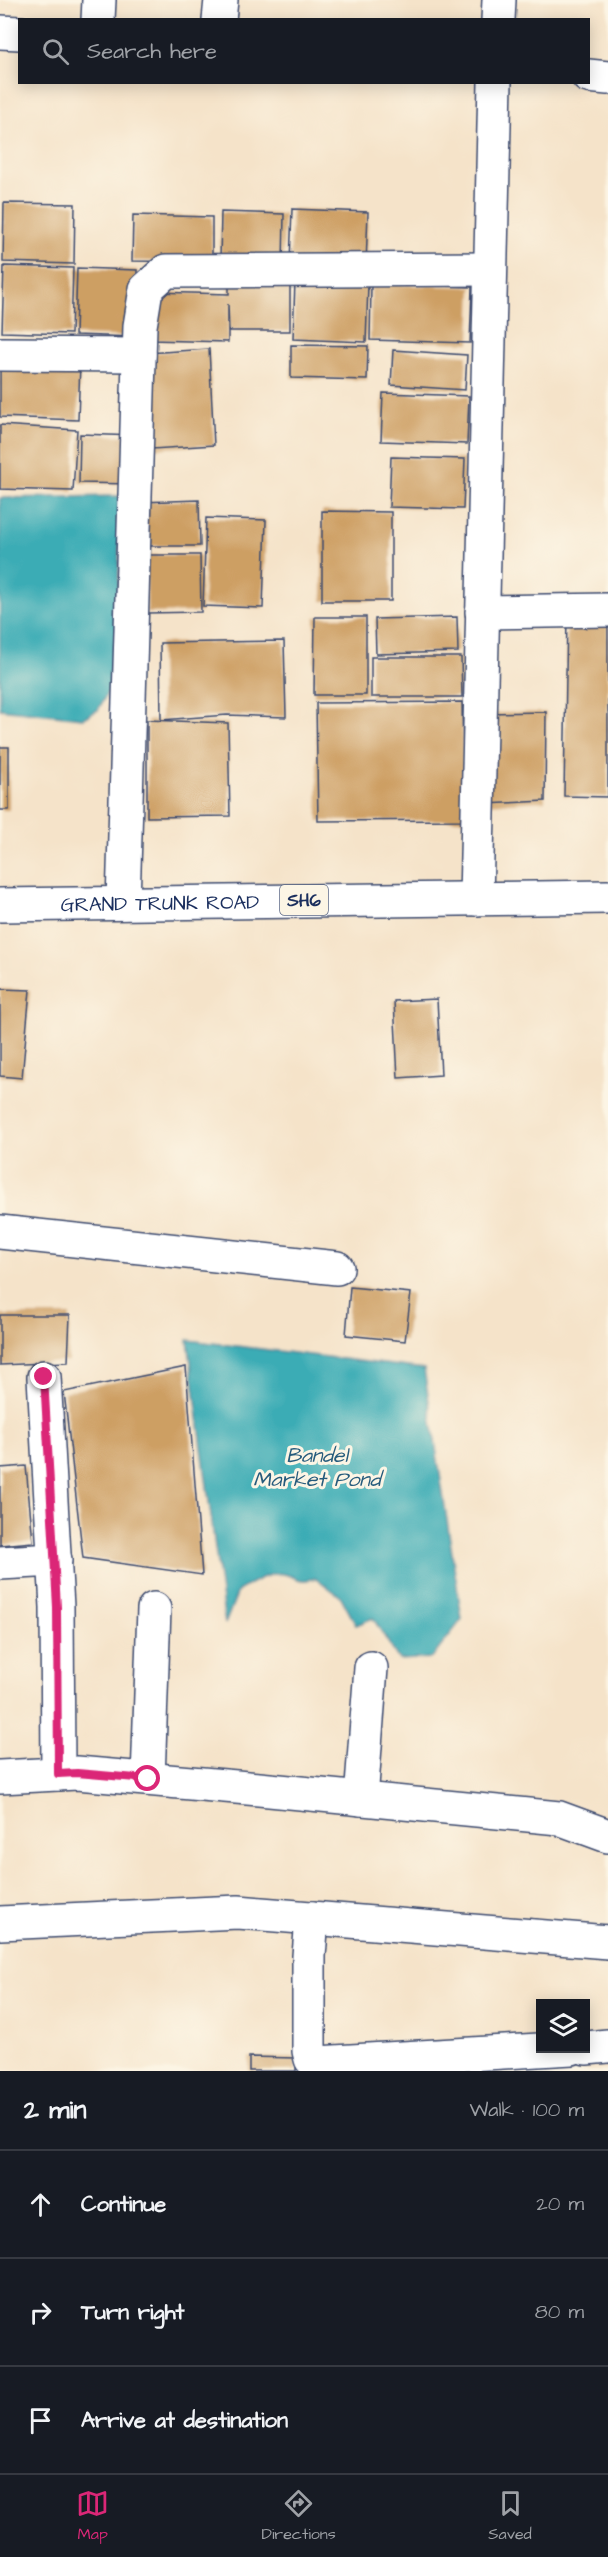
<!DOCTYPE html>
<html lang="en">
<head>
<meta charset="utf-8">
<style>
  body { margin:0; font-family:"Architects Daughter",sans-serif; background:#242831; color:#f1f3f6 }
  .controls { position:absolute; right:18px; bottom:18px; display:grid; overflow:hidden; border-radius:0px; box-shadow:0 3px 15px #0003 }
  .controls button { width:54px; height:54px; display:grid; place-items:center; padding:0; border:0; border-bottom:2px solid #363941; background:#171b24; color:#f1f3f6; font:30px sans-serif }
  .stop { position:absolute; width:18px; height:18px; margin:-14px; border:4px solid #db2777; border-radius:50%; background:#fff }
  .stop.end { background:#db2777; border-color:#fff; box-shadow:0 2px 6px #0008 }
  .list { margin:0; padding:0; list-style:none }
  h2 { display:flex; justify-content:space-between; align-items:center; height:78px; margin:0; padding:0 24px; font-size:26px }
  h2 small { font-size:20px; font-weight:400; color:#9ea1a6 }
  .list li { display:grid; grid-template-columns:39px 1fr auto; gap:18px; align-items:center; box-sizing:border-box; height:108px; padding:0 24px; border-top:2px solid #363941 }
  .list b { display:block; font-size:22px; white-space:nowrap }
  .list em { font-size:20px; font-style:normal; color:#9ea1a6 }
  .icon { flex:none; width:33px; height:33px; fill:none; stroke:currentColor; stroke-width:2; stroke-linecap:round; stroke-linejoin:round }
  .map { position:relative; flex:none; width:608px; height:2071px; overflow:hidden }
  .search { position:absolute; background:#171b24; box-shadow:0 3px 15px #0003; left:18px; right:18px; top:18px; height:66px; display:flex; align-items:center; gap:15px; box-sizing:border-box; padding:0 21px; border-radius:0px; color:#9ea1a6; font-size:22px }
  .sheet { height:402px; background:#171b24 }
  nav { display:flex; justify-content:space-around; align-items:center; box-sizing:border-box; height:84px; border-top:2px solid #363941; background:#171b24; font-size:16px; color:#9ea1a6 }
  nav a { display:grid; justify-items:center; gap:3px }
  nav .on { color:#db2777 }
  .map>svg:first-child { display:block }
</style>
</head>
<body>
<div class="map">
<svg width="608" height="2071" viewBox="0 0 608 2071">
  <rect width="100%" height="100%" fill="#fcf5e5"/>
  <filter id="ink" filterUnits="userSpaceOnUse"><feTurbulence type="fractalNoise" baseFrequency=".0167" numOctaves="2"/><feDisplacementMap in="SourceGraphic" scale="12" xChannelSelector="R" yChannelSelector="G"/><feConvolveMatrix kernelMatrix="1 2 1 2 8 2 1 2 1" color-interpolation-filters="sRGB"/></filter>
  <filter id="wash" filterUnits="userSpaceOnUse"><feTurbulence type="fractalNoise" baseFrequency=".008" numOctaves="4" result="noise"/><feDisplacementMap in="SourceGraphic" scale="24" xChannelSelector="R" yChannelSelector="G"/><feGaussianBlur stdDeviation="1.35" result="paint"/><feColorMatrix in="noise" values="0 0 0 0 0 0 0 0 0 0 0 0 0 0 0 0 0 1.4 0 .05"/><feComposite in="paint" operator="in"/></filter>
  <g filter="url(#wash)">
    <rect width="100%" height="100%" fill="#f5e3c9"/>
    <!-- water -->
    <g fill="#3bacb5" stroke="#2b6e8a" stroke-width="1.5">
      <polygon points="120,496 117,675 98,710 83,718 0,709 0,498"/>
      <path d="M188 1340 424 1369 462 1619 432 1658 399 1660 373 1618 356 1625 341 1597 316 1578C296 1583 301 1578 284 1574 269 1571 250 1584 238 1591L225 1624Z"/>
    </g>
    <g id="blocks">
      <!-- building -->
      <g fill="#cd9f63">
        <polygon points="4,203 75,204 74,264 3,262"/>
        <polygon points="292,209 368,212 366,264 290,262"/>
        <polygon points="221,212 284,214 283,263 220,261"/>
        <polygon points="133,215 212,217 212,262 132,261"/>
        <polygon points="4,266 73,268 71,334 2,332"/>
        <polygon points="77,268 137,270 135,337 75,335"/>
        <polygon points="229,278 290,278 290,331 229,331 228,304 228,342 151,340 152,292 229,294"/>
        <polygon points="295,281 368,284 366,342 293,339"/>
        <polygon points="371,284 472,287 470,343 370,340"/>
        <polygon points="291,345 368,346 367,380 291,378"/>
        <polygon points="209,349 214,445 152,449 147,353"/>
        <polygon points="393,350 467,355 465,390 391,385"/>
        <polygon points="0,360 80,363 78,420 0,417"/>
        <polygon points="383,393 469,396 467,444 381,441"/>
        <polygon points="0,425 77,430 73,491 0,489"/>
        <polygon points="80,434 136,436 135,484 79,483"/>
        <polygon points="391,457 465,459 463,509 389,507"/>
        <polygon points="199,500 200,546 142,546 141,502"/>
        <polygon points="322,511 391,512 391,601 322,601"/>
        <polygon points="206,518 266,520 263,608 203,606"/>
        <polygon points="146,555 200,555 201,612 147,613"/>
        <polygon points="567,615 608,615 608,797 564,796"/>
        <polygon points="315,617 366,617 366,695 314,695"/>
        <polygon points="457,617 458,652 376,654 375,619"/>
        <polygon points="284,641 286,717 227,715 161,720 160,643"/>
        <polygon points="371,657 461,657 462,697 371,697"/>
        <polygon points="462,702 464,820 318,821 316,703"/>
        <polygon points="546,712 545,801 485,804 484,713"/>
        <polygon points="147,720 228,723 230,816 147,817"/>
        <rect x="0" y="747" width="9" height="63"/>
        <polygon points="0,989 30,990 22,1078 0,1076"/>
        <polygon points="437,999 441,1075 398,1078 394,1001"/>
        <polygon points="350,1287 411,1293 405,1341 346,1335"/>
        <polygon points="0,1315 70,1315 68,1362 0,1365"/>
        <polygon points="186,1367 202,1575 83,1558 64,1392"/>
        <polygon points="26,1466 33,1542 0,1545 0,1468"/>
        <polygon points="249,2057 296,2058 296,2071 249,2071"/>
      </g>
    </g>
  </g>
  <g filter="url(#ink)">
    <use href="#blocks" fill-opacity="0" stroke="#3c4a6e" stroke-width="1.5"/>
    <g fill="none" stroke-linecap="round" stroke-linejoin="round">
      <!-- minor casing -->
      <g stroke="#3c4a6e" stroke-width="36">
        <g id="minor">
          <polyline points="98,20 99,0"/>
          <polyline points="219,20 221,0"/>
          <polyline points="498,20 499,0"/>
          <polyline points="0,32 20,33"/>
          <polyline points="588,76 608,78"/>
          <polyline points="0,354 139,355"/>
          <polyline points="482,612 608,610"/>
          <polyline points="476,899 495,82"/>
          <polyline points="123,903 140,326 146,289 166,271 490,269"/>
          <polyline points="0,1232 337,1268"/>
          <polyline points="44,1377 57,1607 58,1774"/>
          <polyline points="0,1563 55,1560"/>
          <polyline points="0,1777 77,1773 259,1789 559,1818 608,1836"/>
          <polyline points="148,1779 154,1609"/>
          <polyline points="361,1799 371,1668"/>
          <polyline points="312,1918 309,1956 309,2051 311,2059 317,2063 572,2048"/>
          <polyline points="0,1923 238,1912 608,1942"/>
          <polyline points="586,2048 608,2046"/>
        </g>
      </g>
      <!-- primary casing -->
      <g stroke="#3c4a6e" stroke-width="36">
        <g id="primary">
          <path id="s1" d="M0 905 608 897"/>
        </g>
      </g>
      <!-- minor -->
      <use href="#minor" stroke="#fff" stroke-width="33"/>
      <!-- primary -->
      <use href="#primary" stroke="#fff" stroke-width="33"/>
    </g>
  </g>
  <g fill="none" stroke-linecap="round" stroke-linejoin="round" filter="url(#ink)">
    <!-- route -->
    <polyline stroke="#db2777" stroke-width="8" points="44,1377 57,1607 58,1774 77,1773 148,1779"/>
  </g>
  <g text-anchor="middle" stroke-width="6" stroke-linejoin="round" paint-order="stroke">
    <!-- shield labels -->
    <rect fill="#fcf5e5" stroke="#5e6a86" stroke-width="1.5" x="280" y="885" width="48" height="30" rx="4.5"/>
    <g font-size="18" font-weight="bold" fill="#1b2f5e">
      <text x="304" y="906">SH6</text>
    </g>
    <!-- street labels -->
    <g font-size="20" fill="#1b2f5e" stroke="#fcf5e5">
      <text dy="7" stroke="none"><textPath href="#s1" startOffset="160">GRAND TRUNK ROAD</textPath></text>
    </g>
    <!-- water labels -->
    <g font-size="21" font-style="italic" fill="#265b7c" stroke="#fcf5e5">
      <text x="317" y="1462">Bandel<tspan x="317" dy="24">Market Pond</tspan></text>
    </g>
  </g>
</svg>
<div class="controls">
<button><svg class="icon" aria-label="layers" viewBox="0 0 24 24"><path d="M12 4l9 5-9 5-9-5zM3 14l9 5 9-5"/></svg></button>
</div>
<div class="stop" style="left:148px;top:1779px"></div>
<div class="stop end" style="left:44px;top:1377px"></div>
<div class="search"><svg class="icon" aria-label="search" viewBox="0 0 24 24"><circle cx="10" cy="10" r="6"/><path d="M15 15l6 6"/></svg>Search here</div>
</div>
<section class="sheet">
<h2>2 min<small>Walk · 100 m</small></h2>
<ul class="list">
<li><svg class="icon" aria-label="ahead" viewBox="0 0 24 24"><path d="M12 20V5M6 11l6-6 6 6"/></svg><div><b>Continue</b></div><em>20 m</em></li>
<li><svg class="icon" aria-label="right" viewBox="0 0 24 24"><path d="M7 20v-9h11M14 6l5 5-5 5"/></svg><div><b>Turn right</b></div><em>80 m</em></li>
<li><svg class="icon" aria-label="arrive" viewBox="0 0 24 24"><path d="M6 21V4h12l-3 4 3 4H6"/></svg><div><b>Arrive at destination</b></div></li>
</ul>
</section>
<nav>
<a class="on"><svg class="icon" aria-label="map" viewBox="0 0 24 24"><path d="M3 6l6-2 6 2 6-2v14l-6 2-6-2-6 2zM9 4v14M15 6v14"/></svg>Map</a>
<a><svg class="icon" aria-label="directions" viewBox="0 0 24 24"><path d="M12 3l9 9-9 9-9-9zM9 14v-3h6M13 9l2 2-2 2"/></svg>Directions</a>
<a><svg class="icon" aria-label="saved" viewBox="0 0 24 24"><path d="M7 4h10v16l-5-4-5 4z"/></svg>Saved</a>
</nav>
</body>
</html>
